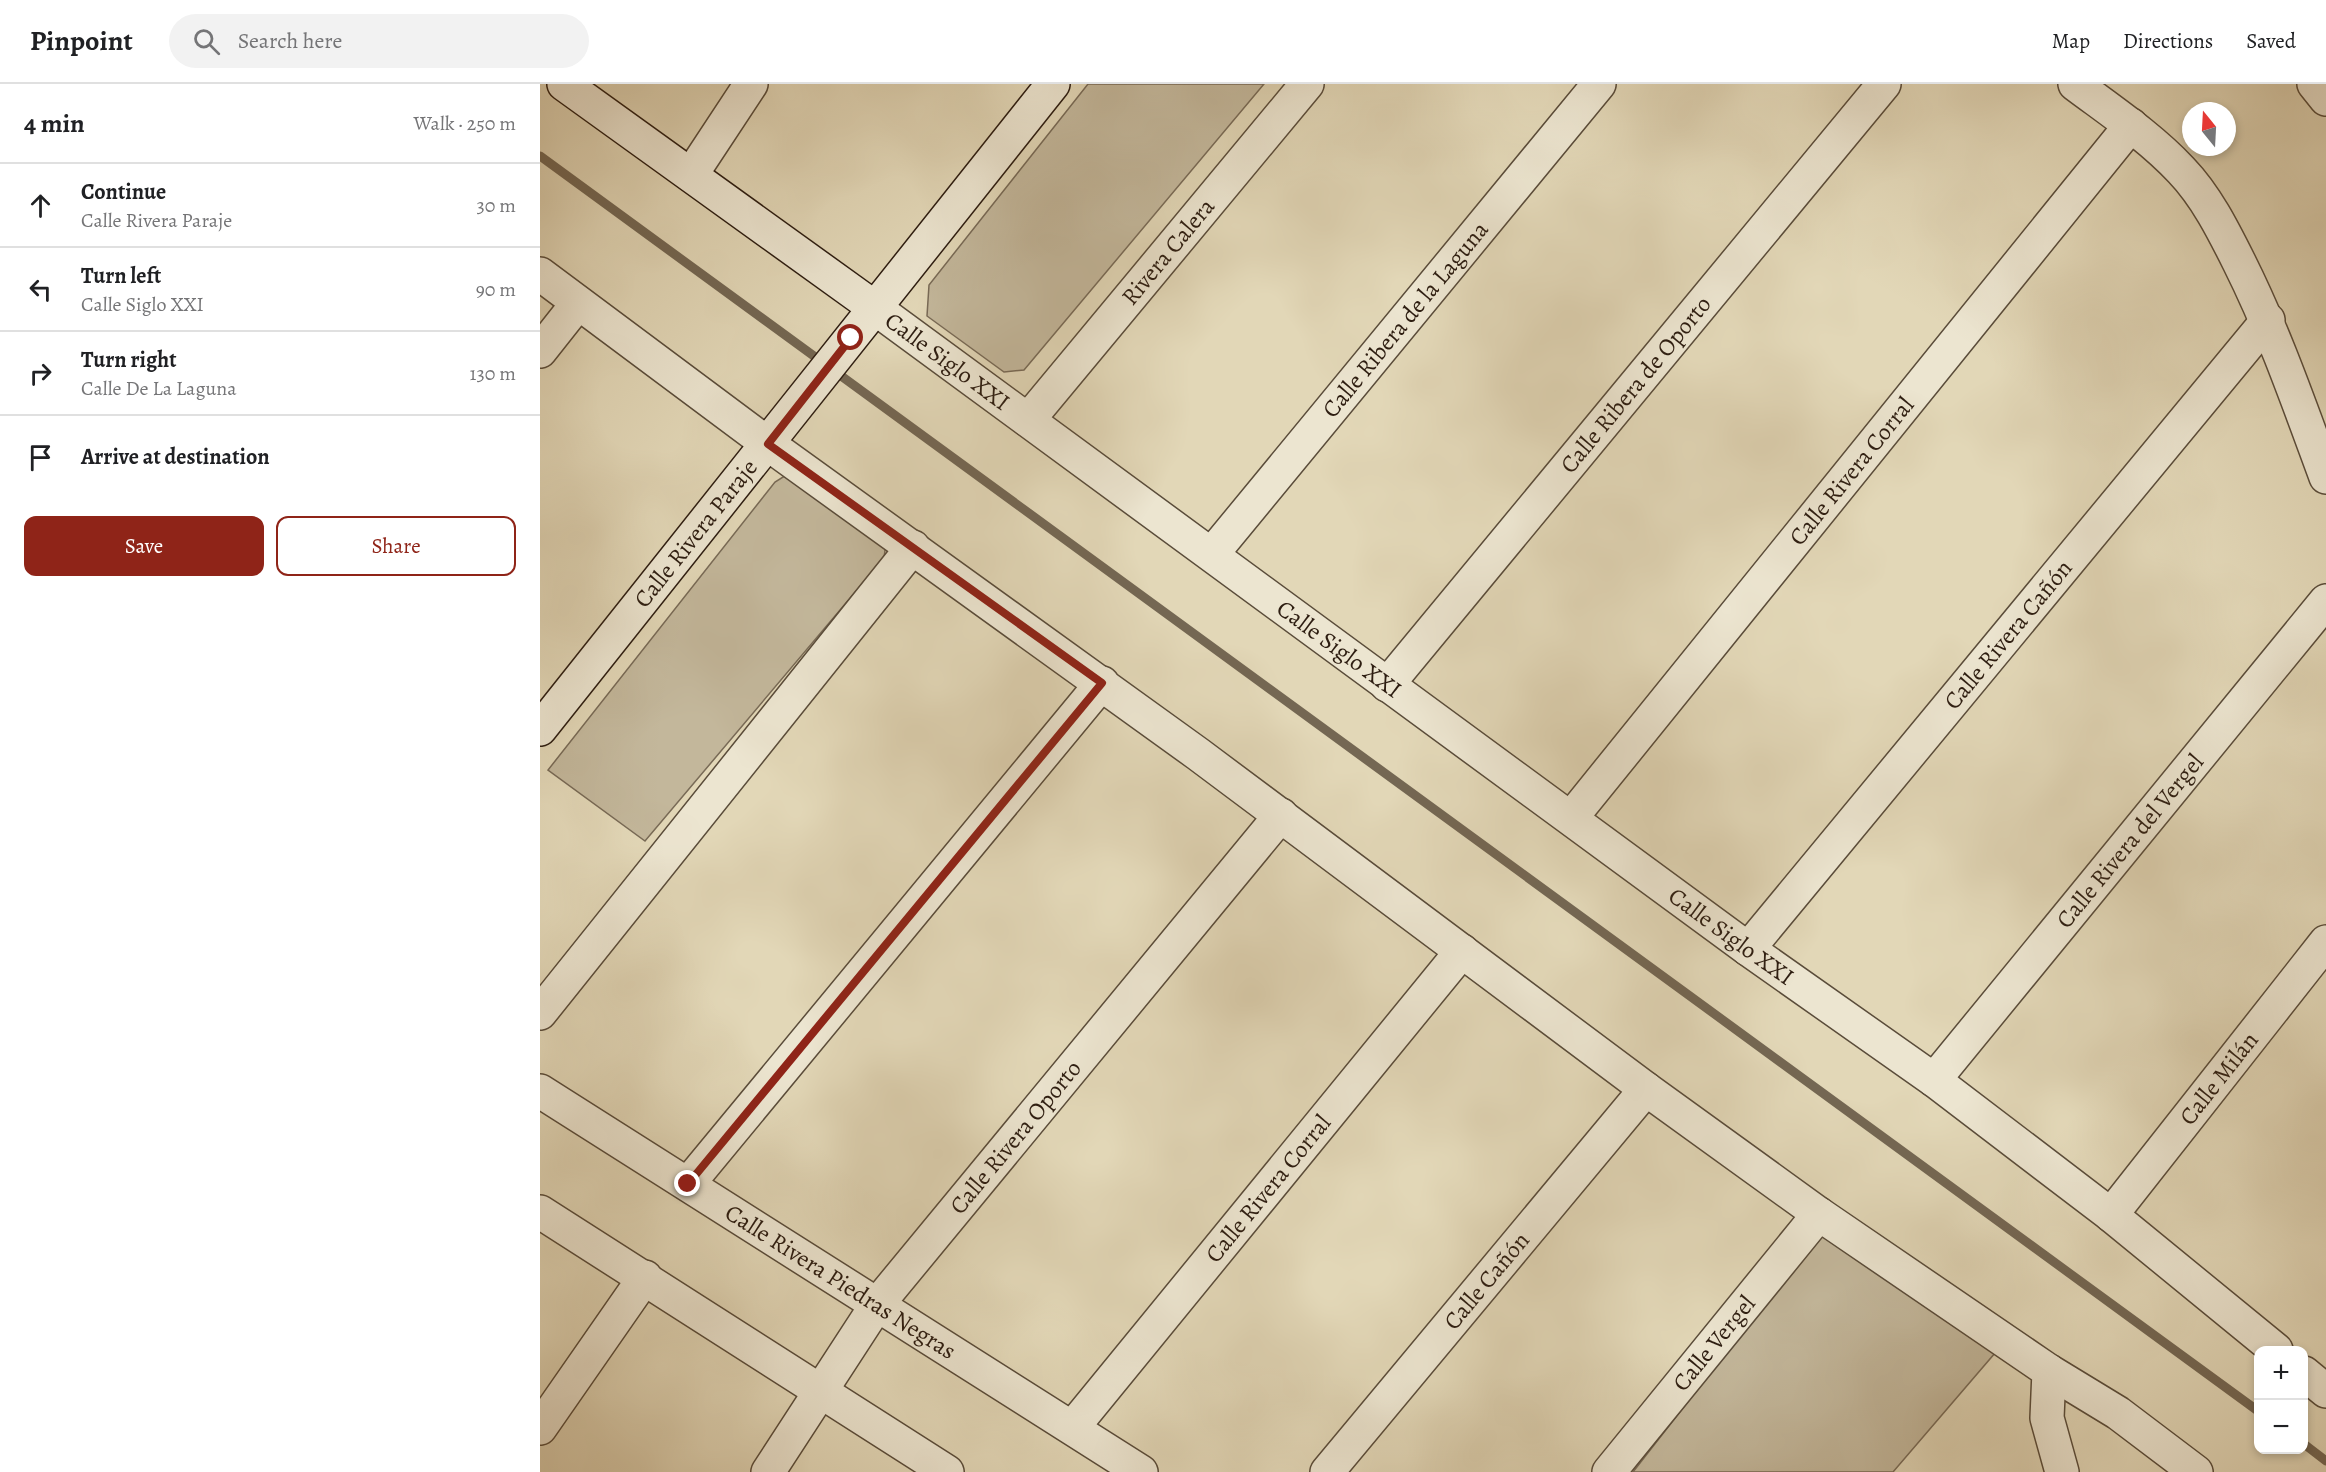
<!DOCTYPE html>
<html lang="en">
<head>
<meta charset="utf-8">
<style>
  body { margin:0; font-family:Alegreya,serif; background:#f2f2f2; color:#202124 }
  .controls { position:absolute; right:18px; bottom:18px; display:grid; overflow:hidden; border-radius:12px; box-shadow:0 3px 9px #0003 }
  .controls button { width:54px; height:54px; display:grid; place-items:center; padding:0; border:0; border-bottom:2px solid #e0e0e0; background:#fff; color:#202124; font:30px sans-serif }
  .compass { position:absolute; left:1642px; top:18px; width:54px; height:54px; border-radius:50%; background:#fff; box-shadow:0 3px 9px #0003; rotate:342deg }
  .stop { position:absolute; width:18px; height:18px; margin:-14px; border:4px solid #8f2418; border-radius:50%; background:#fff }
  .stop.end { background:#8f2418; border-color:#fff; box-shadow:0 2px 6px #0008 }
  .list { margin:0; padding:0; list-style:none }
  h2 { display:flex; justify-content:space-between; align-items:center; height:78px; margin:0; padding:0 24px; font-size:26px }
  h2 small { font-size:20px; font-weight:400; color:#757577 }
  .list li { display:grid; grid-template-columns:39px 1fr auto; gap:18px; align-items:center; box-sizing:border-box; height:84px; padding:0 24px; border-top:2px solid #e0e0e0 }
  .list b { display:block; font-size:22px; white-space:nowrap }
  .list p { margin:0; font-size:20px; white-space:nowrap; color:#757577 }
  .list em { font-size:20px; font-style:normal; color:#757577 }
  .actions { display:flex; gap:12px; padding:18px 24px }
  .actions a { flex:1; padding:14px 0; border:2px solid #8f2418; border-radius:12px; text-align:center; font-size:21px; color:#8f2418 }
  .actions .main { background:#8f2418; color:#fff }
  .icon { flex:none; width:33px; height:33px; fill:none; stroke:currentColor; stroke-width:2; stroke-linecap:round; stroke-linejoin:round }
  .map { position:relative; flex:none; width:1786px; height:1388px; overflow:hidden }
  header { display:flex; align-items:center; gap:36px; box-sizing:border-box; height:84px; padding:0 30px; background:#fff; border-bottom:2px solid #e0e0e0 }
  header strong { font-size:28px }
  nav { display:flex; gap:33px; margin-inline-start:auto; font-size:21px }
  .search { width:420px; height:54px; background:#f2f2f2; display:flex; align-items:center; gap:15px; box-sizing:border-box; padding:0 21px; border-radius:33px; color:#757577; font-size:22px }
  main { display:flex }
  aside { flex:1; background:#fff }
  .map>svg:first-child { display:block }
</style>
</head>
<body>
<header>
<strong>Pinpoint</strong>
<div class="search"><svg class="icon" aria-label="search" viewBox="0 0 24 24"><circle cx="10" cy="10" r="6"/><path d="M15 15l6 6"/></svg>Search here</div>
<nav><a>Map</a><a>Directions</a><a>Saved</a></nav>
</header>
<main>
<aside>
<h2>4 min<small>Walk · 250 m</small></h2>
<ul class="list">
<li><svg class="icon" aria-label="ahead" viewBox="0 0 24 24"><path d="M12 20V5M6 11l6-6 6 6"/></svg><div><b>Continue</b><p>Calle Rivera Paraje</p></div><em>30 m</em></li>
<li><svg class="icon" aria-label="left" viewBox="0 0 24 24"><path d="M17 20v-9H6M10 6l-5 5 5 5"/></svg><div><b>Turn left</b><p>Calle Siglo XXI</p></div><em>90 m</em></li>
<li><svg class="icon" aria-label="right" viewBox="0 0 24 24"><path d="M7 20v-9h11M14 6l5 5-5 5"/></svg><div><b>Turn right</b><p>Calle De La Laguna</p></div><em>130 m</em></li>
<li><svg class="icon" aria-label="arrive" viewBox="0 0 24 24"><path d="M6 21V4h12l-3 4 3 4H6"/></svg><div><b>Arrive at destination</b></div></li>
</ul>
<div class="actions"><a class="main">Save</a><a>Share</a></div>
</aside>
<div class="map">
<svg width="1786" height="1388" viewBox="0 0 1786 1388">
  <rect width="100%" height="100%" fill="#e2d7b7"/>
  <filter id="stains"><feTurbulence type="fractalNoise" baseFrequency=".00333" numOctaves="4"/><feColorMatrix values="0 0 0 0 .2 0 0 0 0 .09 0 0 0 0 .02 0 0 0 .5 -.17"/></filter>
  <radialGradient id="worn" r=".72"><stop offset=".6" stop-color="#630" stop-opacity="0"/><stop offset="1" stop-color="#630" stop-opacity=".3"/></radialGradient>
  <!-- green -->
  <g fill="#c3b79b" stroke="#786a56" stroke-width="1.5">
    <polygon points="548,0 724,0 484,286 464,288 387,232 389,201"/>
    <polygon points="251,388 346,458 344,474 105,757 8,686 235,398"/>
    <polygon points="1286,1141 1455,1269 1353,1388 1093,1388"/>
  </g>
  <g fill="none" stroke-linecap="round" stroke-linejoin="round">
    <!-- stream -->
    <g stroke="#746753" stroke-width="9">
      <polyline points="0,72 1718,1327"/>
      <polyline points="1764,1360 1786,1377"/>
    </g>
    <!-- street casing -->
    <g stroke="#5a4c3a" stroke-width="36">
      <g id="street">
        <path d="M1535 0C1571 27 1610 53 1641 86 1666 112 1683 146 1699 178 1734 248 1759 320 1786 393"/>
        <polyline points="1774,0 1786,15"/>
        <polyline points="151,91 211,0"/>
        <polyline points="0,190 228,360 658,670 1106,1005 1279,1130 1509,1287 1507,1334 1522,1388"/>
        <path id="s1" d="M335 224 1208 865 1394 996 1571 1131 1736 1266"/>
        <polyline points="0,267 38,219"/>
        <path id="s2" d="M488 336 767 0"/>
        <path id="s3" d="M672 470 1059 0"/>
        <path id="s4" d="M847 601 1344 0"/>
        <path id="s5" d="M1031 734 1591 41"/>
        <path id="s6" d="M1208 865 1728 236"/>
        <polyline points="0,929 373,463"/>
        <path id="s7" d="M1394 996 1786 517"/>
        <path id="s8" d="M0 1007 601 1388"/>
        <polyline points="148,1100 562,599"/>
        <polyline points="0,1128 407,1388"/>
        <path id="s9" d="M1571 1131 1786 858"/>
        <polyline points="1509,1287 1578,1329 1656,1388"/>
        <polyline points="1764,1289 1786,1307"/>
        <path id="s10" d="M533 1343 922 867"/>
        <polyline points="0,1344 105,1193"/>
        <path id="s11" d="M228 1388 336 1222 741 731"/>
        <path id="s12" d="M787 1388 1106 1005"/>
        <path id="s13" d="M1069 1388 1279 1130"/>
      </g>
    </g>
    <!-- secondary casing -->
    <g stroke="#2d1d11" stroke-width="36">
      <g id="secondary">
        <polyline points="24,0 335,224"/>
        <path id="s14" d="M0 645 513 0"/>
      </g>
    </g>
    <!-- street -->
    <use href="#street" stroke="#ece5d0" stroke-width="33"/>
    <!-- secondary -->
    <use href="#secondary" stroke="#ece5d0" stroke-width="33"/>
  </g>
  <g fill="none" stroke-linecap="round" stroke-linejoin="round">
    <!-- route -->
    <polyline stroke="#8f2418" stroke-width="8" points="148,1100 562,599 228,360 311,254"/>
  </g>
  <g text-anchor="middle" stroke-width="4.5" stroke-linejoin="round" paint-order="stroke">
    <!-- street labels -->
    <g font-size="24" fill="#2d1d11" stroke="#ece5d0">
      <text dy="8" stroke="none"><textPath href="#s2" startOffset="219">Rivera Calera</textPath></text>
      <text dy="8" stroke="none"><textPath href="#s3" startOffset="304">Calle Ribera de la Laguna</textPath></text>
      <text dy="8" stroke="none"><textPath href="#s1" startOffset="90">Calle Siglo XXI</textPath></text>
      <text dy="8" stroke="none"><textPath href="#s4" startOffset="390">Calle Ribera de Oporto</textPath></text>
      <text dy="8" stroke="none"><textPath href="#s5" startOffset="446">Calle Rivera Corral</textPath></text>
      <text dy="8" stroke="none"><textPath href="#s14" startOffset="250">Calle Rivera Paraje</textPath></text>
      <text dy="8" stroke="none"><textPath href="#s6" startOffset="408">Calle Rivera Cañón</textPath></text>
      <text dy="8" stroke="none"><textPath href="#s1" startOffset="576">Calle Siglo XXI</textPath></text>
      <text dy="8" stroke="none"><textPath href="#s7" startOffset="309">Calle Rivera del Vergel</textPath></text>
      <text dy="8" stroke="none"><textPath href="#s1" startOffset="1062">Calle Siglo XXI</textPath></text>
      <text dy="8" stroke="none"><textPath href="#s9" startOffset="174">Calle Milán</textPath></text>
      <text dy="8" stroke="none"><textPath href="#s11" startOffset="417">Calle Rivera Oporto</textPath></text>
      <text dy="8" stroke="none"><textPath href="#s10" startOffset="308">Calle Rivera Corral</textPath></text>
      <text dy="8" stroke="none"><textPath href="#s8" startOffset="356">Calle Rivera Piedras Negras</textPath></text>
      <text dy="8" stroke="none"><textPath href="#s12" startOffset="249">Calle Cañón</textPath></text>
      <text dy="8" stroke="none"><textPath href="#s13" startOffset="166">Calle Vergel</textPath></text>
    </g>
  </g>
  <rect width="100%" height="100%" filter="url(#stains)"/>
  <rect width="100%" height="100%" fill="url(#worn)"/>
</svg>
<div class="controls">
<button>+</button>
<button>−</button>
</div>
<svg class="compass" viewBox="-18 -18 36 36"><path d="M0-13l5 13h-10z" fill="#e53935"/><path d="M0 13l5-13h-10z" fill="#757577"/></svg>
<div class="stop" style="left:311px;top:254px"></div>
<div class="stop end" style="left:148px;top:1100px"></div>
</div>
</main>
</body>
</html>
